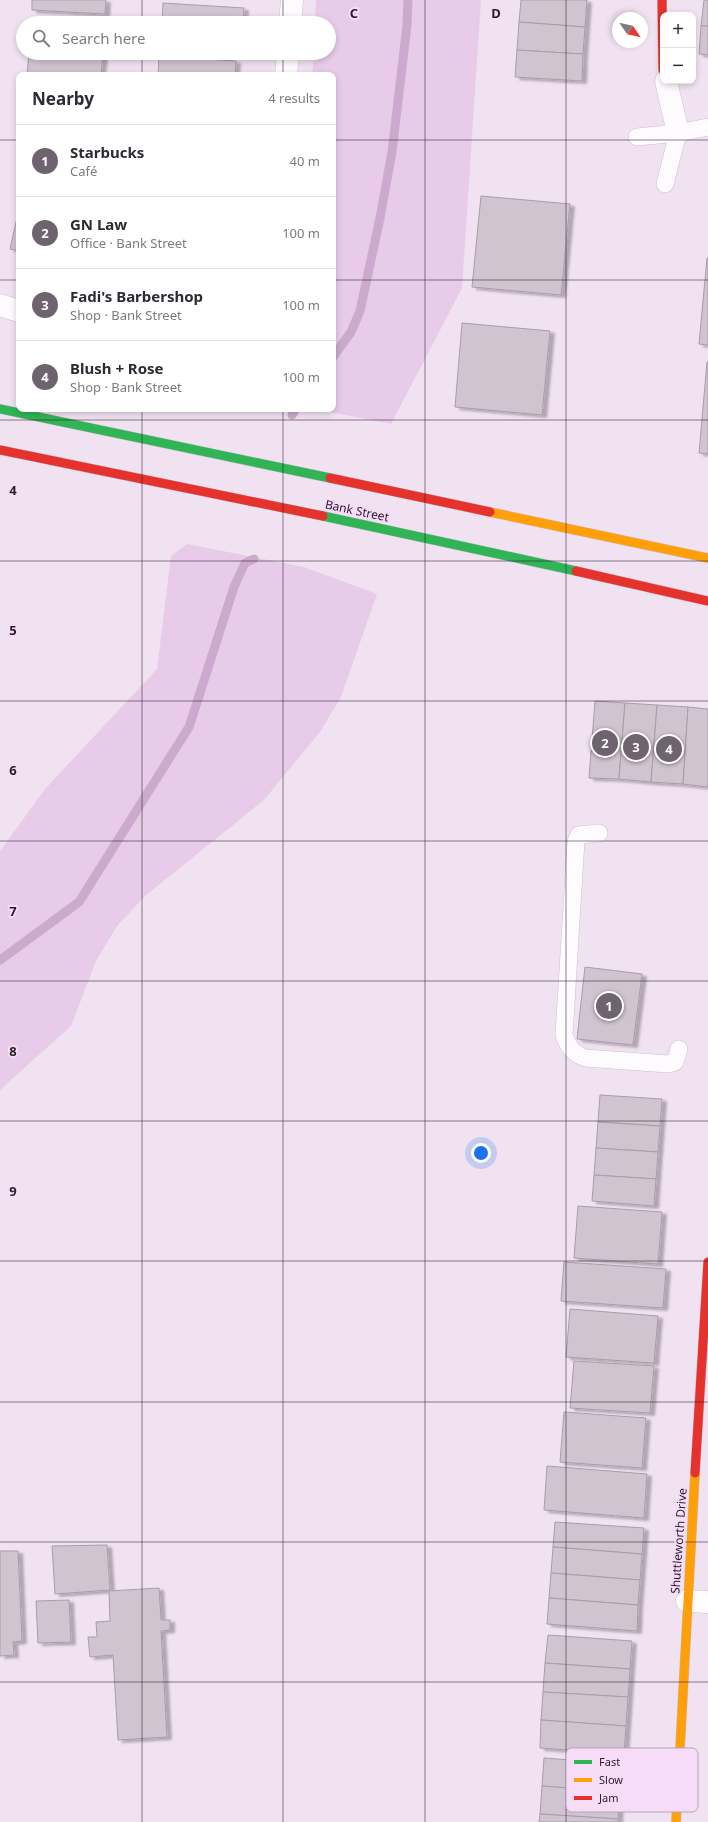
<!DOCTYPE html>
<html lang="en">
<head>
<meta charset="utf-8">
<style>
  body { margin:0; font-family:"Noto Sans",sans-serif; background:#f7f7f7; color:#2b2b33 }
  .controls { position:absolute; right:12px; top:12px; display:grid; overflow:hidden; border-radius:8px; box-shadow:0 2px 6px #0003 }
  .controls button { width:36px; height:36px; display:grid; place-items:center; padding:0; border:0; border-bottom:1px solid #e1e1e2; background:#fff; color:#2b2b33; font:20px sans-serif }
  .compass { position:absolute; left:612px; top:12px; width:36px; height:36px; border-radius:50%; background:#fff; box-shadow:0 2px 6px #0003; rotate:124deg }
  .you { position:absolute; left:481px; top:1153px; width:14px; height:14px; margin:-10px; border:3px solid #fff; border-radius:50%; background:#1a73e8; box-shadow:0 0 0 6px #1a73e833 }
  .badge { display:grid; place-items:center; width:26px; height:26px; border-radius:50%; background:#6e636f; color:#fff; font-size:13px; font-weight:700 }
  .pin { position:absolute; translate:-50% -50%; border:2px solid #fff; box-shadow:0 1px 4px #0006 }
  .list { margin:0; padding:0; list-style:none }
  h2 { display:flex; justify-content:space-between; align-items:center; height:52px; margin:0; padding:0 16px; font-size:17px }
  h2 small { font-size:13px; font-weight:400; color:#7c7c81 }
  .list li { display:grid; grid-template-columns:26px 1fr auto; gap:12px; align-items:center; box-sizing:border-box; height:72px; padding:0 16px; border-top:1px solid #e1e1e2 }
  .list b { display:block; font-size:15px; white-space:nowrap }
  .list p { margin:0; font-size:13px; white-space:nowrap; color:#7c7c81 }
  .list em { font-size:13px; font-style:normal; color:#7c7c81 }
  .icon { flex:none; width:22px; height:22px; fill:none; stroke:currentColor; stroke-width:2; stroke-linecap:round; stroke-linejoin:round }
  .map { position:relative; flex:none; width:708px; height:1822px; overflow:hidden }
  .search { position:absolute; background:#fff; box-shadow:0 2px 6px #0003; left:16px; top:16px; width:320px; height:44px; display:flex; align-items:center; gap:10px; box-sizing:border-box; padding:0 14px; border-radius:22px; color:#7c7c81; font-size:15px }
  .panel { position:absolute; background:#fff; box-shadow:0 2px 6px #0003; left:16px; top:72px; width:320px; height:340px; border-radius:8px }
  .map>svg:first-child { display:block }
</style>
</head>
<body>
<div class="map">
<svg width="708" height="1822" viewBox="0 0 708 1822">
  <defs>
    <filter id="shadow"><feDropShadow dx="4.5" dy="2.5" stdDeviation="1" flood-color="#0004"/></filter>
  </defs>
  <rect width="100%" height="100%" fill="#f1e2f2"/>
  <!-- green -->
  <g fill="#e8cbe9">
    <polygon points="316,0 481,0 462,288 391,424 315,409 333,409 333,75 312,75 314,53 329,53 329,23 315,23"/>
    <polygon points="187,544 304,567 377,594 341,697 320,732 264,800 145,896 117,926 96,961 71,1026 0,1090 0,851 45,789 157,669 171,556"/>
  </g>
  <g fill="none" stroke-linecap="round" stroke-linejoin="round">
    <!-- stream -->
    <g stroke="#ccaacd" stroke-width="9">
      <polyline points="333,357 351,332 360,311 380,218 392,152 407,25 408,0"/>
      <polyline points="292,415 296,409"/>
      <polyline points="0,960 79,902 189,727 234,587 245,563 254,559"/>
    </g>
  </g>
  <!-- building -->
  <g fill="#d0c4d1" stroke="#a89da8" filter="url(#shadow)">
    <polygon points="32,0 106,0 105,14 32,10"/>
    <polygon points="521,0 587,0 585,27 519,22"/>
    <polygon points="704,0 708,0 708,26 701,26"/>
    <polygon points="163,3 244,8 243,23 162,23"/>
    <polygon points="519,22 585,27 583,54 517,50"/>
    <polygon points="701,26 708,26 708,55 699,54"/>
    <polygon points="517,50 583,54 582,81 515,77"/>
    <polygon points="29,53 103,53 101,75 27,75"/>
    <polygon points="159,56 236,61 235,75 158,75"/>
    <polygon points="481,196 570,204 561,295 472,287"/>
    <polygon points="19,209 19,251 10,249"/>
    <polygon points="707,258 708,258 708,345 699,344"/>
    <polygon points="462,323 550,331 542,415 455,407"/>
    <polygon points="707,362 708,362 708,454 699,453"/>
    <polygon points="595,701 625,703 619,779 589,778"/>
    <polygon points="625,703 657,705 651,782 619,779"/>
    <polygon points="657,705 688,707 683,784 651,782"/>
    <polygon points="688,707 708,709 708,787 683,784"/>
    <polygon points="585,967 642,974 633,1045 577,1039"/>
    <polygon points="600,1095 662,1099 660,1126 598,1122"/>
    <polygon points="598,1122 660,1126 658,1152 596,1148"/>
    <polygon points="596,1148 658,1152 656,1179 594,1175"/>
    <polygon points="594,1175 656,1179 654,1206 592,1201"/>
    <polygon points="578,1206 662,1212 658,1264 574,1258"/>
    <polygon points="564,1262 666,1269 663,1308 561,1301"/>
    <polygon points="570,1309 658,1316 654,1363 566,1357"/>
    <polygon points="574,1361 654,1366 650,1413 570,1408"/>
    <polygon points="564,1412 646,1418 642,1468 560,1462"/>
    <polygon points="547,1466 647,1474 644,1518 544,1510"/>
    <polygon points="555,1522 644,1528 642,1554 553,1547"/>
    <polygon points="107,1545 110,1590 55,1594 52,1546"/>
    <polygon points="553,1547 642,1554 640,1580 551,1573"/>
    <polygon points="0,1551 18,1551 22,1641 13,1642 14,1655 0,1656"/>
    <polygon points="551,1573 640,1580 638,1605 549,1598"/>
    <polygon points="159,1588 161,1620 170,1620 170,1630 161,1631 167,1737 118,1740 113,1655 90,1657 88,1637 97,1637 96,1622 110,1621 109,1591"/>
    <polygon points="549,1598 638,1605 637,1631 547,1624"/>
    <polygon points="69,1600 71,1642 38,1643 36,1601"/>
    <polygon points="548,1635 632,1641 630,1669 545,1663"/>
    <polygon points="545,1663 630,1669 628,1697 543,1692"/>
    <polygon points="543,1692 628,1697 626,1726 541,1720"/>
    <polygon points="541,1720 626,1726 624,1754 540,1748"/>
    <polygon points="544,1758 622,1764 620,1792 542,1786"/>
    <polygon points="542,1786 620,1792 618,1819 540,1814"/>
    <polygon points="540,1814 618,1819 618,1822 539,1822"/>
  </g>
  <g fill="none" stroke-linecap="round" stroke-linejoin="round">
    <!-- lane casing -->
    <g stroke="#ccc1cd" stroke-width="18">
      <g id="lane">
        <polyline points="637,137 678,133 708,127"/>
        <polyline points="665,184 678,133"/>
        <path d="M599 833 579 835 576 841 564 1035C568 1047 573 1053 585 1058L668 1064 675 1062 679 1049"/>
      </g>
    </g>
    <!-- street casing -->
    <g stroke="#ccc1cd" stroke-width="23">
      <g id="street">
        <polyline points="290,23 292,0"/>
        <polyline points="286,75 288,53"/>
        <polyline points="666,81 678,133"/>
        <polyline points="0,305 19,311"/>
        <polyline points="687,1601 708,1602"/>
      </g>
    </g>
    <!-- fast casing -->
    <g stroke="#ccc1cd" stroke-width="10">
      <g id="fast">
        <polyline points="0,409 330,478"/>
        <polyline points="323,516 576,571"/>
      </g>
    </g>
    <!-- slow casing -->
    <g stroke="#ccc1cd" stroke-width="10">
      <g id="slow">
        <polyline points="490,512 708,558"/>
        <polyline points="676,1822 695,1473"/>
      </g>
    </g>
    <!-- jam casing -->
    <g stroke="#ccc1cd" stroke-width="10">
      <g id="jam">
        <polyline points="662,0 663,70"/>
        <polyline points="0,450 323,516"/>
        <polyline points="330,478 490,512"/>
        <polyline points="576,571 708,601"/>
        <polyline points="695,1473 708,1262"/>
      </g>
    </g>
    <!-- lane -->
    <use href="#lane" stroke="#fdfbfd" stroke-width="17"/>
    <!-- street -->
    <use href="#street" stroke="#fdfbfd" stroke-width="22"/>
    <!-- fast -->
    <use href="#fast" stroke="#30b455" stroke-width="9"/>
    <!-- slow -->
    <use href="#slow" stroke="#ff9f0a" stroke-width="9"/>
    <!-- jam -->
    <use href="#jam" stroke="#e5322d" stroke-width="9"/>
  </g>
  <!-- grid -->
  <path fill="none" stroke="#281e28" stroke-width="1" stroke-opacity="0.55" d="M142 0V23M283 0V23M425 0V1822M566 0V1822M142 53V75M283 53V75M0 140H19M333 140H708M0 280H19M333 280H708M142 409V1822M283 409V1822M0 420H708M0 561H708M0 701H708M0 841H708M0 981H708M0 1121H708M0 1261H708M0 1402H708M0 1542H708M0 1682H708"/>
  <g text-anchor="middle" stroke-width="4" stroke-linejoin="round" paint-order="stroke">
    <!-- street labels -->
    <g font-size="12" fill="#281e28" stroke="#f7dcf8">
      <text transform="translate(357 511) rotate(12)" y="4">Bank Street</text>
      <text transform="translate(679 1541) rotate(-86)" y="4">Shuttleworth Drive</text>
    </g>
  </g>
  <!-- legend -->
  <rect x="566" y="1748" width="132" height="64" rx="6" fill="#f7dcf8" stroke="#b9a3ba" stroke-width="1"/>
  <rect x="574" y="1760" width="18" height="4" fill="#30b455"/>
  <rect x="574" y="1778" width="18" height="4" fill="#ff9f0a"/>
  <rect x="574" y="1796" width="18" height="4" fill="#e5322d"/>
  <g font-size="11" fill="#281e28">
    <text x="599" y="1766">Fast</text>
    <text x="599" y="1784">Slow</text>
    <text x="599" y="1802">Jam</text>
  </g>
  <g font-size="13" text-anchor="middle" font-weight="bold" fill="#281e28" stroke="#f7dcf8" stroke-width="4" stroke-linejoin="round" paint-order="stroke">
    <text x="354" y="18">C</text>
    <text x="496" y="18">D</text>
    <text x="13" y="495">4</text>
    <text x="13" y="635">5</text>
    <text x="13" y="775">6</text>
    <text x="13" y="916">7</text>
    <text x="13" y="1056">8</text>
    <text x="13" y="1196">9</text>
  </g>
</svg>
<div class="controls">
<button>+</button>
<button>−</button>
</div>
<svg class="compass" viewBox="-18 -18 36 36"><path d="M0-13l5 13h-10z" fill="#e53935"/><path d="M0 13l5-13h-10z" fill="#7c7c81"/></svg>
<div class="you"></div>
<div class="pin badge" style="left:609px;top:1006px">1</div>
<div class="pin badge" style="left:605px;top:743px">2</div>
<div class="pin badge" style="left:636px;top:747px">3</div>
<div class="pin badge" style="left:669px;top:749px">4</div>
<div class="search"><svg class="icon" aria-label="search" viewBox="0 0 24 24"><circle cx="10" cy="10" r="6"/><path d="M15 15l6 6"/></svg>Search here</div>
<section class="panel">
<h2>Nearby<small>4 results</small></h2>
<ul class="list">
<li><span class="badge">1</span><div><b>Starbucks</b><p>Café</p></div><em>40 m</em></li>
<li><span class="badge">2</span><div><b>GN Law</b><p>Office · Bank Street</p></div><em>100 m</em></li>
<li><span class="badge">3</span><div><b>Fadi's Barbershop</b><p>Shop · Bank Street</p></div><em>100 m</em></li>
<li><span class="badge">4</span><div><b>Blush + Rose</b><p>Shop · Bank Street</p></div><em>100 m</em></li>
</ul>
</section>
</div>
</body>
</html>
